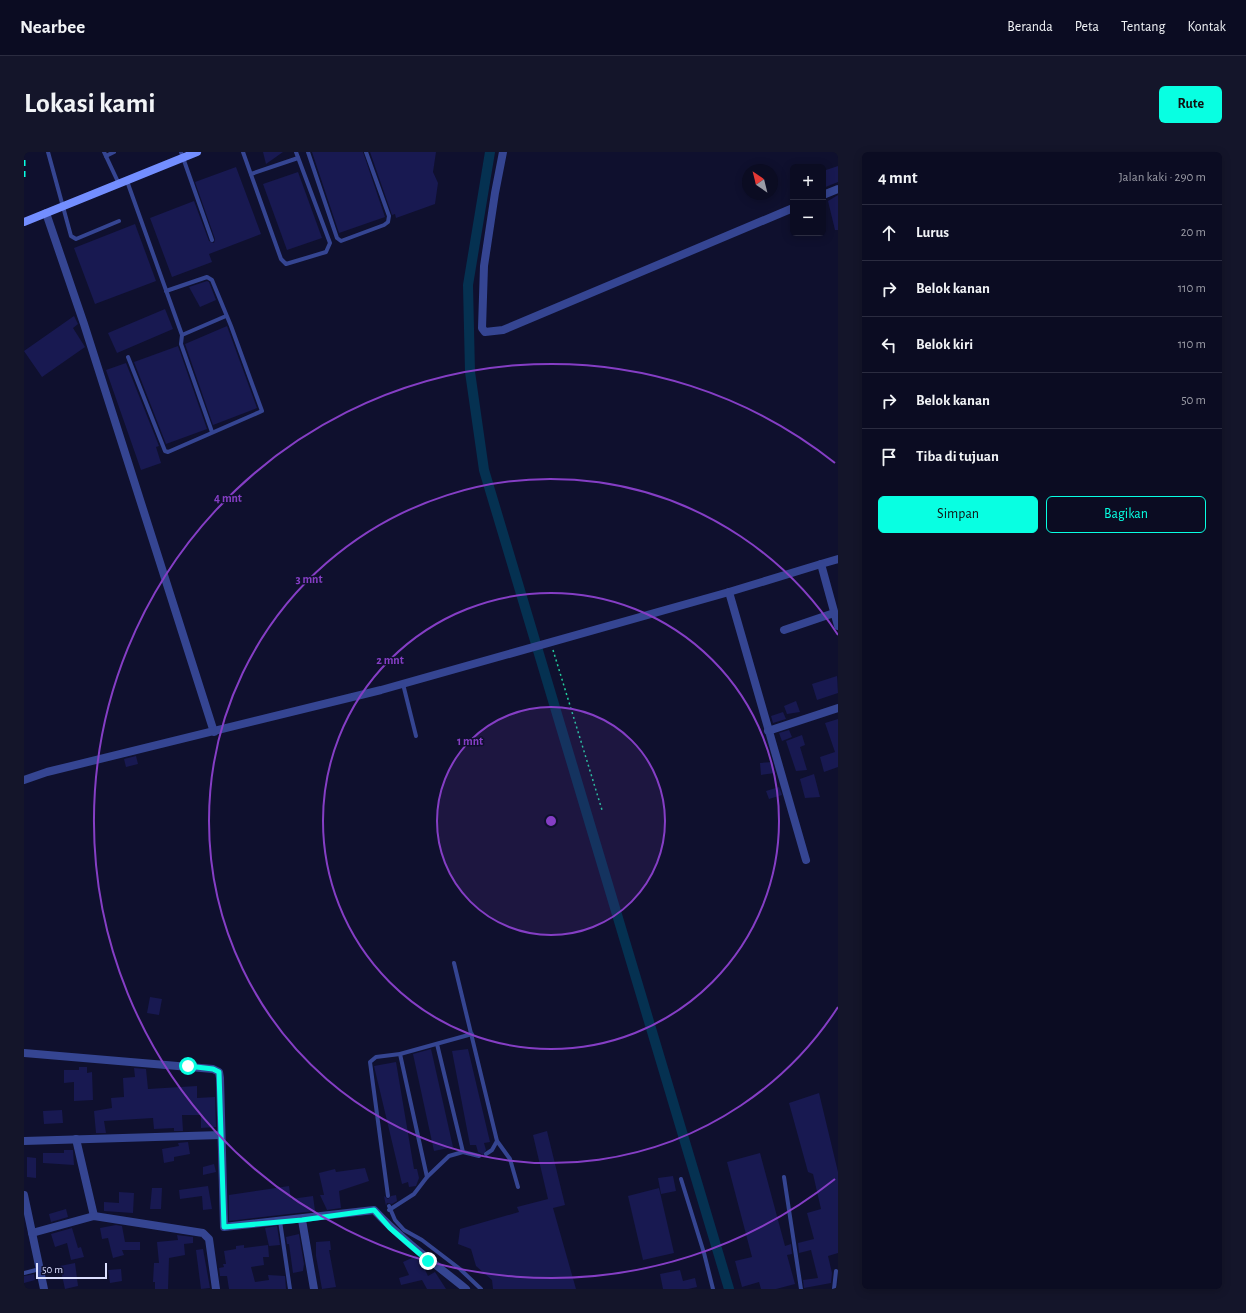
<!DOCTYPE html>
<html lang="id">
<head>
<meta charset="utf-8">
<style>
  body { margin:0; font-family:"Alegreya Sans",sans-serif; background:#14152a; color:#f1f3f6 }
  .controls { position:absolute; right:12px; top:12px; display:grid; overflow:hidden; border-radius:6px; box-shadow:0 2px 10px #0003 }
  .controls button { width:36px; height:36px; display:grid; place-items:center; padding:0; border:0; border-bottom:1px solid #2b2c40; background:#0b0c22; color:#f1f3f6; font:20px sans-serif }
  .compass { position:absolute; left:718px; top:12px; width:36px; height:36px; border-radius:50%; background:#0b0c22; box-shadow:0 2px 10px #0003; rotate:325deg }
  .scale { position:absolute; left:12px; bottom:10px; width:71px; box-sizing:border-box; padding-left:4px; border:2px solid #dcdfff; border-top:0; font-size:11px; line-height:14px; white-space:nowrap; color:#dcdfff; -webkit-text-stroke:3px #0f102e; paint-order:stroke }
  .stop { position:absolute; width:12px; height:12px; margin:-9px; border:3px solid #08ffe2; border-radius:50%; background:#fff }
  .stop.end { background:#08ffe2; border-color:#fff; box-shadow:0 1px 4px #0008 }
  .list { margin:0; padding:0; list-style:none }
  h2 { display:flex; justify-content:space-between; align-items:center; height:52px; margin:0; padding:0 16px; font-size:17px }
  h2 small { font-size:13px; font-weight:400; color:#9a9ba5 }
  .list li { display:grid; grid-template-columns:26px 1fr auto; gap:12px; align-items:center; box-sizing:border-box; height:56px; padding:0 16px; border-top:1px solid #2b2c40 }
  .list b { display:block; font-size:15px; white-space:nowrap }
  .list em { font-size:13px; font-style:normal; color:#9a9ba5 }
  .actions { display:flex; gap:8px; padding:12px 16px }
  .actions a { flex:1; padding:9px 0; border:1px solid #08ffe2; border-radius:6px; text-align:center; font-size:14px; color:#08ffe2 }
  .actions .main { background:#08ffe2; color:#111 }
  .icon { flex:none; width:22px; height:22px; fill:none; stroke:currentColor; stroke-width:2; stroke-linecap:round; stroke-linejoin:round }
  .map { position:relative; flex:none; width:814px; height:1137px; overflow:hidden; border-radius:6px }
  header { display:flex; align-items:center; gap:24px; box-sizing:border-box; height:56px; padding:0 20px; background:#0b0c22; border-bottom:1px solid #2b2c40 }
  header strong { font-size:19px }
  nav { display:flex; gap:22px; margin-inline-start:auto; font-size:14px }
  .intro { display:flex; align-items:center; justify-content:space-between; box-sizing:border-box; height:96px; padding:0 24px }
  h1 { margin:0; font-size:28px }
  .button { padding:10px 18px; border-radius:6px; background:#08ffe2; color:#111; font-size:14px; font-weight:700 }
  main { display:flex; gap:24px; padding:0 24px }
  aside { flex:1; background:#0b0c22; border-radius:6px; box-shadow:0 2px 10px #0003 }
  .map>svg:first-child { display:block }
</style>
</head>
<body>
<header>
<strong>Nearbee</strong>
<nav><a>Beranda</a><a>Peta</a><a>Tentang</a><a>Kontak</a></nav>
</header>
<div class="intro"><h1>Lokasi kami</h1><a class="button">Rute</a></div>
<main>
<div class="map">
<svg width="814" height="1137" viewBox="0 0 814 1137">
  <rect width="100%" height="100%" fill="#0f102e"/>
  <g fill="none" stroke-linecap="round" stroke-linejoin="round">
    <!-- canal -->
    <polyline stroke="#053151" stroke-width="10" points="466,0 444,133 446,220 460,318 705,1137"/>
  </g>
  <!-- building -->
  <g fill="#181951">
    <polygon points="239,0 259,0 242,12"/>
    <polygon points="288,0 339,0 361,65 315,81"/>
    <polygon points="346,0 412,0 409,20 414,31 411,52 372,66 371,62 368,63"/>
    <polygon points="814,14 814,30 799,36 799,19"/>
    <polygon points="212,15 237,82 185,102 188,110 148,125 126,66 170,49 185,89 190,91 191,87 171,30"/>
    <polygon points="274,20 298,86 263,98 239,32"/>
    <polygon points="814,43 814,78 811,78 804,49"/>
    <polygon points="111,72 132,129 71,152 50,96"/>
    <polygon points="183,129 185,130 192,148 176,155 165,135"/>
    <polygon points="141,157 149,177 93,201 84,181"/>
    <polygon points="50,164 54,172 49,176 61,195 18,225 0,199"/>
    <polygon points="203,174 233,256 189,273 161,192"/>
    <polygon points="154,194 183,277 142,292 110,210"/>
    <polygon points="102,211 135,294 132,295 137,311 117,318 82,218"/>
    <polygon points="813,524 814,541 793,548 788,532"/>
    <polygon points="772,549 776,560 763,562 760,554"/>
    <polygon points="759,560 762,567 749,571 747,564"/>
    <polygon points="814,567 814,615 800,620 796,605 811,600 801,571"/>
    <polygon points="765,578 768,585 758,589 755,581"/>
    <polygon points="778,583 781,593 776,595 783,618 772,619 762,589"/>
    <polygon points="112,604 114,612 102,615 100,607"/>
    <polygon points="748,610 751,621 737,623 736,611"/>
    <polygon points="790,622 796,645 781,646 776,627"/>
    <polygon points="755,635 758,643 745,647 742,639"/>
    <polygon points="126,845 138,847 135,863 123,861"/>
    <polygon points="407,897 429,995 410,999 389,902"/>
    <polygon points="444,897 466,990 460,991 462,998 458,1005 458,1002 454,1000 452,993 446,993 428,899"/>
    <polygon points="372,910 390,1017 393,1017 395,1026 392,1034 385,1035 384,1030 378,1032 350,914"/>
    <polygon points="55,915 63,915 63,921 68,920 69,948 50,949 50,930 40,931 40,918 55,918"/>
    <polygon points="110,916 122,917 124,937 173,934 173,946 191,945 192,975 177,976 177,963 158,963 159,979 150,979 150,976 130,977 129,966 80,969 82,981 72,981 70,959 88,956 87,946 100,945 99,926 111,925"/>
    <polygon points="795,941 814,1020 814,1101 804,1104 808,1121 807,1131 780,1136 779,1128 794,1126 787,1098 775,1101 774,1091 790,1087 783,1061 797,1057 789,1022 784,1020 765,951"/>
    <polygon points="38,958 39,971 20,972 19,959"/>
    <polygon points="523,979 541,1053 529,1056 552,1137 469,1137 468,1128 452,1114 447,1097 434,1092 436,1077 495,1060 493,1055 524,1047 509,983"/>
    <polygon points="164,990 166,1002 150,1005 150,1009 140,1011 138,997 155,994 154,991"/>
    <polygon points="40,998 49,998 50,1013 19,1011 19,1001 40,1001"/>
    <polygon points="736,1001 761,1094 767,1092 768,1102 763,1103 771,1132 752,1137 737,1137 735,1130 718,1135 711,1109 728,1105 703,1010"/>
    <polygon points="3,1005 12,1006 12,1026 3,1025"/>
    <polygon points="190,1012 192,1020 179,1023 179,1015"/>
    <polygon points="341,1016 345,1029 315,1039 317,1056 303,1058 296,1043 300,1043 295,1021 311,1017 312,1020"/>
    <polygon points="649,1024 652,1039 637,1042 634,1026"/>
    <polygon points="184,1034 188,1057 179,1058 178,1044 156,1047 155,1038"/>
    <polygon points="265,1034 267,1047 289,1044 291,1059 205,1069 205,1043"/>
    <polygon points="128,1036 138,1036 137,1057 126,1057"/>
    <polygon points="635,1036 650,1101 619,1108 604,1044"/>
    <polygon points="95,1040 110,1041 109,1061 80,1059 80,1050 95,1051"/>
    <polygon points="372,1043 373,1049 368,1052 363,1051 362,1054 360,1044 364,1047 367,1044"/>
    <polygon points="42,1057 44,1065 27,1070 25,1062"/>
    <polygon points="92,1073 98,1074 101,1090 116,1090 116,1098 98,1098 100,1103 89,1106 84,1086 78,1087 76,1076"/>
    <polygon points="253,1074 256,1093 245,1094 241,1076"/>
    <polygon points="48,1076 54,1096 57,1095 60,1105 47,1108 43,1091 31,1095 27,1082"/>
    <polygon points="275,1082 280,1112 279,1119 269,1121 265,1092 263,1092 262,1085"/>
    <polygon points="153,1083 169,1085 169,1091 160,1092 161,1103 145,1106 144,1137 131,1137 131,1130 129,1130 130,1111 135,1111 133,1090 154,1088"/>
    <polygon points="306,1089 307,1098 305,1098 312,1135 298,1137 292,1104 292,1090"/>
    <polygon points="220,1093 220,1096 244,1093 245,1105 239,1105 240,1113 227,1115 231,1130 245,1128 244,1123 261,1124 262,1137 205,1137 203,1124 196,1124 195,1116 200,1115 199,1112 202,1112 200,1099 212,1097 212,1094"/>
    <polygon points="179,1097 186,1136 177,1137 172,1098"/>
    <polygon points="392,1104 396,1107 404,1124 411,1120 422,1137 403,1137 398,1128 377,1133 375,1126 385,1123 379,1110"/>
    <polygon points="51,1111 54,1134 41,1137 36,1114"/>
    <polygon points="97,1117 98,1129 86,1131 84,1118"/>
    <polygon points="656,1118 659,1129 671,1126 673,1135 664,1137 639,1137 636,1122"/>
    <polygon points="10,1122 11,1128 0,1131 0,1124"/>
  </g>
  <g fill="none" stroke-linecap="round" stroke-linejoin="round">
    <!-- path -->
    <polyline stroke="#23cc9d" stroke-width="1.5" stroke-dasharray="2 3" stroke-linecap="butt" points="529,498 578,658"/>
    <!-- lane -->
    <g stroke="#354592" stroke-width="4">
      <polyline points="24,0 47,84 52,87 95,69"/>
      <polyline points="80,0 95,32"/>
      <polyline points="157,0 188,88"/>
      <polyline points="219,0 257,107 262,112 302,100 306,91 272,0"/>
      <polyline points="284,0 313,86 317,89 360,73 364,70 365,64 342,0"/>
      <polyline points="82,4 90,0"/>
      <polyline points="227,22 274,6"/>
      <polyline points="103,29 158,183 202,164"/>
      <polyline points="158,183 157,192 188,280"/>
      <polyline points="104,205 141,299 144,300 238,259 207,174 188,128 183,125 142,139"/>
      <polyline points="379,532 392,584"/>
      <polyline points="430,811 473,989 468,998 462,1002"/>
      <polyline points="413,892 439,1000"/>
      <polyline points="376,902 403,1025"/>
      <polyline points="473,989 486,1007 494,1035"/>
      <polyline points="760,1025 777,1137"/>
      <polyline points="657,1027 680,1101 689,1137"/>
      <polyline points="364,1044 346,910 352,905 376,902 448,882"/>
      <polyline points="365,1054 371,1068 380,1078 398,1088 436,1117 457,1137"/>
      <polyline points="365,1058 390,1042 403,1025 425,1004 439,1000 455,1004"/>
      <polyline points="256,1069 266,1137"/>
      <polyline points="0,1121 16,1117"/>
      <polyline points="810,1137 812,1119"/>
    </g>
    <!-- street -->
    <g stroke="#354592" stroke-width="8">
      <polyline points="479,0 471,41 460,114 458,176 461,180 479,178 769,56"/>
      <polyline points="799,43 814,37"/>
      <polyline points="22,61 60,172 190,580"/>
      <polyline points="814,407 797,412 814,474"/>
      <polyline points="705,440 782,708"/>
      <polyline points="760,478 810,461"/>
      <polyline points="744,579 814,556"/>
      <polyline points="0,628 23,620 357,538 705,440 797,412"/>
      <path d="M0 901 189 917 195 920 196 926 200 1075 350 1058C378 1088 410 1111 442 1137"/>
      <polyline points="52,987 70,1064"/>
      <polyline points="0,989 197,983"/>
      <polyline points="0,1043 20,1137"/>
      <polyline points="278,1068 290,1137"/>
      <polyline points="8,1081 70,1064 179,1081 185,1087 192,1137"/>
    </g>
    <!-- secondary -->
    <polyline stroke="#738eff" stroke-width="8" points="0,70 173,0"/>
    <!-- rail -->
    <polyline stroke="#08ffe2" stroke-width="3" stroke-dasharray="6 5" stroke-linecap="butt" points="0,8 0,27"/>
  </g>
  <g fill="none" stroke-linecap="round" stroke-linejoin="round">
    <!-- route -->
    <polyline stroke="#08ffe2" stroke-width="5" points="164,914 189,917 195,920 200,1075 278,1068 350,1058 366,1076 404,1109"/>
  </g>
  <!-- distance rings -->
  <circle cx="527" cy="669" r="114" fill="#853ec5" fill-opacity=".12"/>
  <g fill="none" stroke="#853ec5" stroke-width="2">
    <circle cx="527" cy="669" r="114"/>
    <circle cx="527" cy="669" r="228"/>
    <path d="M814 855A342 342 0 1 1 814 483"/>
    <path d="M811 1027A457 457 0 1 1 811 311"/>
  </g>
  <circle cx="527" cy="669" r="6" fill="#853ec5" stroke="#0f102e" stroke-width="2"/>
  <g font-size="12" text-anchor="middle" font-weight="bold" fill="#853ec5" stroke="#0f102e" stroke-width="3" stroke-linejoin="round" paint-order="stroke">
    <text x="204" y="350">4 mnt</text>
    <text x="285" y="431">3 mnt</text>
    <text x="366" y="512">2 mnt</text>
    <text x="446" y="593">1 mnt</text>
  </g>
</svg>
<div class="controls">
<button>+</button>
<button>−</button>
</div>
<svg class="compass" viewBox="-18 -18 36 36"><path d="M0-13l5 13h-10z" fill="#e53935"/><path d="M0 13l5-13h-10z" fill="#9a9ba5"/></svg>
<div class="scale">50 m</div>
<div class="stop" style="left:164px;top:914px"></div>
<div class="stop end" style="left:404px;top:1109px"></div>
</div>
<aside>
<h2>4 mnt<small>Jalan kaki · 290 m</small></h2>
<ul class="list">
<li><svg class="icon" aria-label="ahead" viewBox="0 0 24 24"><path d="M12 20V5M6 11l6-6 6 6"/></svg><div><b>Lurus</b></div><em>20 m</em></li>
<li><svg class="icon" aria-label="right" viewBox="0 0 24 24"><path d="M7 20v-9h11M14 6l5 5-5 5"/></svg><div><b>Belok kanan</b></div><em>110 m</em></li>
<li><svg class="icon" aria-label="left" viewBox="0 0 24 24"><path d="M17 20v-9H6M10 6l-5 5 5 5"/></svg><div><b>Belok kiri</b></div><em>110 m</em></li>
<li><svg class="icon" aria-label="right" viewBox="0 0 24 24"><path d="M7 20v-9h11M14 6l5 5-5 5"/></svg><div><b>Belok kanan</b></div><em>50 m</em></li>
<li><svg class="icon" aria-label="arrive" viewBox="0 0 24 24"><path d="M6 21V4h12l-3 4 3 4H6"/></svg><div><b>Tiba di tujuan</b></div></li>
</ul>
<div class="actions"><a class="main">Simpan</a><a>Bagikan</a></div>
</aside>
</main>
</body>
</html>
